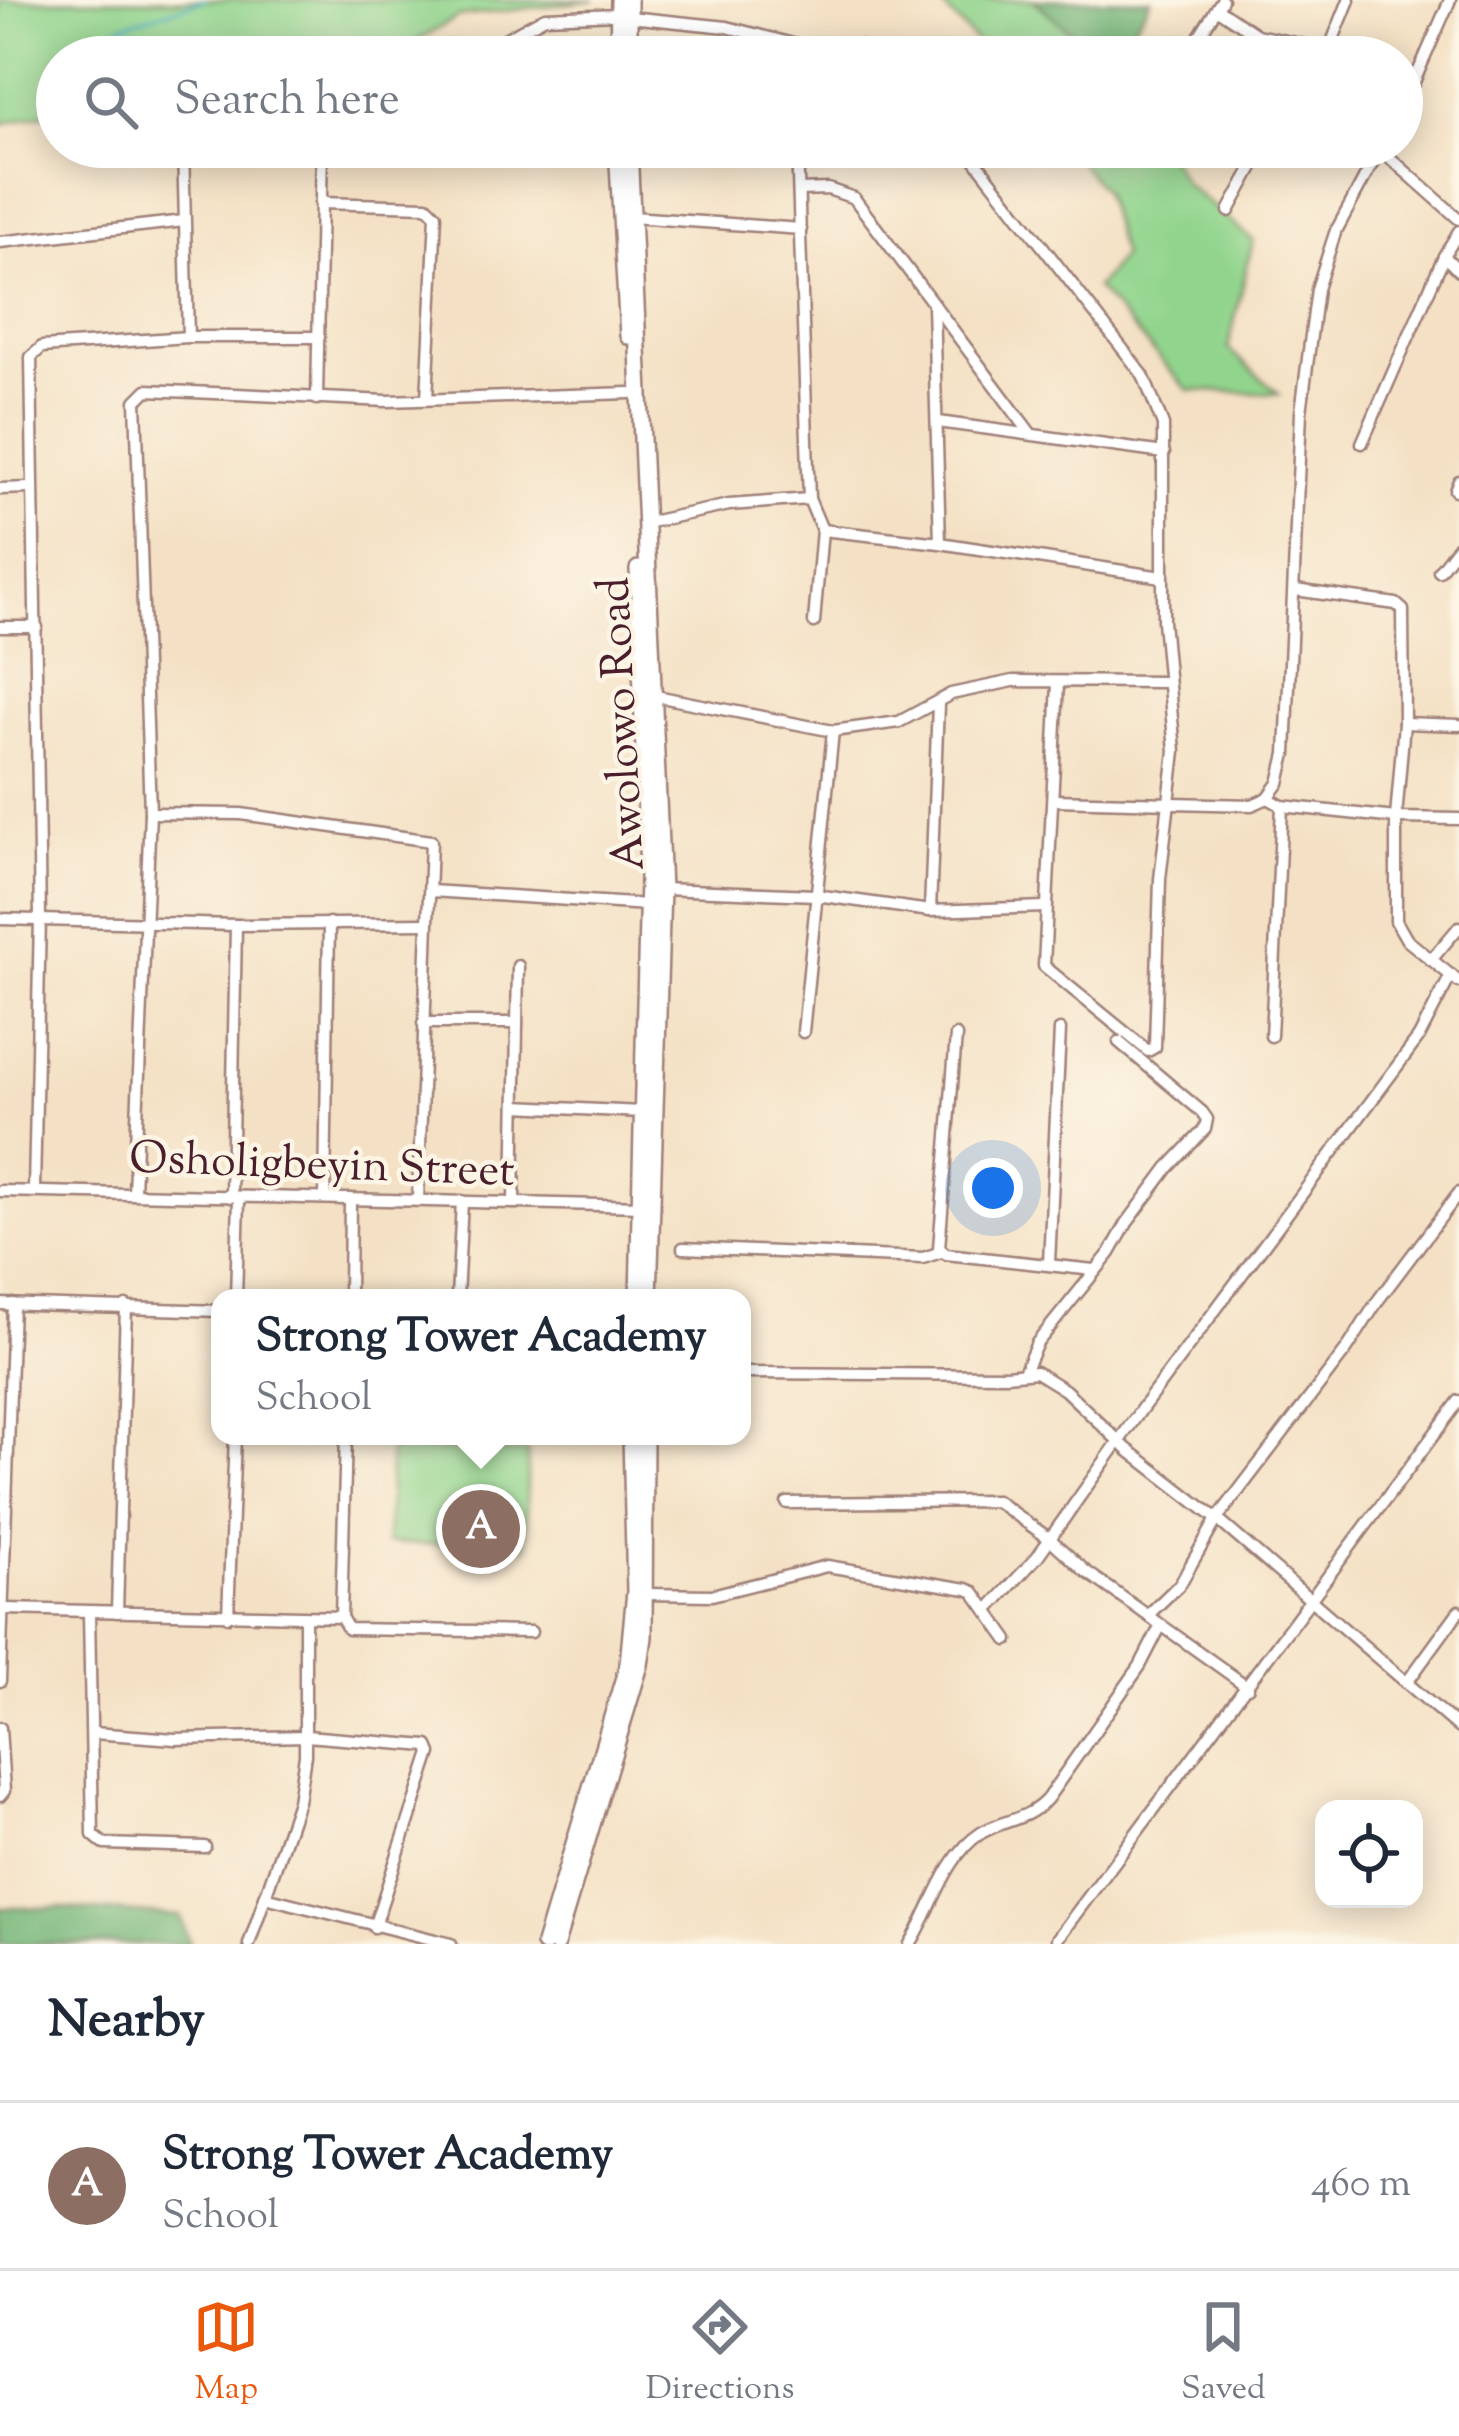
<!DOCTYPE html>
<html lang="en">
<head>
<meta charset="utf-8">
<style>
  body { margin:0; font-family:"Sorts Mill Goudy",serif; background:#f6f6f7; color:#1f2937 }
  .controls { position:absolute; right:36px; bottom:36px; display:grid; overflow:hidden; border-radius:24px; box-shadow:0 6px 30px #0003 }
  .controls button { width:108px; height:108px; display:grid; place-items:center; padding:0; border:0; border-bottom:3px solid #e0e1e3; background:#fff; color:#1f2937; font:60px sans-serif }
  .you { position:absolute; left:993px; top:1188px; width:42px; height:42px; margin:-30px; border:9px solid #fff; border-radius:50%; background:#1a73e8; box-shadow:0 0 0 18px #1a73e833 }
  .badge { display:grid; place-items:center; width:78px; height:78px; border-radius:50%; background:#ea580c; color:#fff; font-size:39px; font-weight:700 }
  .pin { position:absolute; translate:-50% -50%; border:6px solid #fff; box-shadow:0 3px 12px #0006 }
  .popup { position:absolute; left:211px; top:1289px; width:540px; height:156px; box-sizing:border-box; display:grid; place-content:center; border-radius:24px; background:#fff; filter:drop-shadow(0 3px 9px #0005); font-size:39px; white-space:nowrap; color:#747a83 }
  .popup b { font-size:45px; color:#1f2937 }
  .popup::after { content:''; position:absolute; left:50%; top:100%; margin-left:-24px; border:24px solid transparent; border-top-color:#fff }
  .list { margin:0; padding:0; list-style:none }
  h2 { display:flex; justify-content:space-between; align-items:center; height:156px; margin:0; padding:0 48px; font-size:51px }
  h2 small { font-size:39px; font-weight:400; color:#747a83 }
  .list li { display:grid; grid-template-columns:78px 1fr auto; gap:36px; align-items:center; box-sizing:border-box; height:168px; padding:0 48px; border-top:3px solid #e0e1e3 }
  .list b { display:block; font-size:45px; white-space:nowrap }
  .list p { margin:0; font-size:39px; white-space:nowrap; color:#747a83 }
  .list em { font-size:39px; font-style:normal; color:#747a83 }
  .icon { flex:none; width:66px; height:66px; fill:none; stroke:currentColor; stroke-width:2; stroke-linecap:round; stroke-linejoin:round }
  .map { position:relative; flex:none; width:1459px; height:1944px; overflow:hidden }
  .search { position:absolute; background:#fff; box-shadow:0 6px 30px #0003; left:36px; right:36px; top:36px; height:132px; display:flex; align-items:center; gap:30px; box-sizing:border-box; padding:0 42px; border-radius:66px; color:#747a83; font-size:45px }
  .sheet { height:324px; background:#fff }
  nav { display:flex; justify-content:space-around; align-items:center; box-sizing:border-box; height:168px; border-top:3px solid #e0e1e3; background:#fff; font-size:33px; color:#747a83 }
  nav a { display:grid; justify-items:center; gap:6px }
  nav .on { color:#ea580c }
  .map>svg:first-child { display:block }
</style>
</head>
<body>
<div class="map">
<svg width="1459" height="1944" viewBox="0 0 1459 1944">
  <rect width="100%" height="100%" fill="#fcf5e5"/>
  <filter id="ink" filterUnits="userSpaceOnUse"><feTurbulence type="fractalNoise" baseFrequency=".00833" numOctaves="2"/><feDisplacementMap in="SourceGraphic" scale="24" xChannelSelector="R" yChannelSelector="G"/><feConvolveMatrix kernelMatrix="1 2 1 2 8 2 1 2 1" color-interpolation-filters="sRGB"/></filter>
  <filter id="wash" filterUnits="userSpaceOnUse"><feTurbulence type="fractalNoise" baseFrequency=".004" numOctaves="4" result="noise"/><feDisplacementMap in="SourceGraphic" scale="48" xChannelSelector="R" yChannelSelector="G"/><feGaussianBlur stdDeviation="2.7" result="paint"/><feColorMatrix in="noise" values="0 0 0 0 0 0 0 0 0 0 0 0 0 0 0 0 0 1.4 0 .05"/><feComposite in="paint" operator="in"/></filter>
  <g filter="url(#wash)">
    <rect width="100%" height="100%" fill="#f4e1c5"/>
    <!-- green -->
    <g fill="#91d48d" stroke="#6e7a5c" stroke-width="3">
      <polygon points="0,0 595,0 458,17 389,57 57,57 57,111 0,124"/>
      <polygon points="937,0 1034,0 1100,57 990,57"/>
      <polygon points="1067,147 1164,147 1184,183 1253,240 1228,349 1279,394 1188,390 1096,288 1122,256 1103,191"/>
      <polygon points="390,1449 528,1452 525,1547 387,1543"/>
    </g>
    <!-- forest -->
    <g fill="#74b678" stroke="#5f6a52" stroke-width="3">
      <polygon points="1034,0 1151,0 1116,57 1100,57"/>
      <polygon points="0,1908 63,1908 180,1916 190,1944 0,1944"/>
    </g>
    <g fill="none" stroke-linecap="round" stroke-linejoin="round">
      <!-- stream -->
      <polyline stroke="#41adbf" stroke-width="3" points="119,26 205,0"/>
    </g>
  </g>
  <g filter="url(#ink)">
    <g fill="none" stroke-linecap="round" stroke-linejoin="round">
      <!-- minor casing -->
      <g stroke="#9f8078" stroke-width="15">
        <g id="minor">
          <polyline points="1219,10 1257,35 1329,50"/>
          <polyline points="629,17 727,27 801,46 859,46 885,57"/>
          <polyline points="1328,52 1349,0"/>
          <polyline points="472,57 545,17 618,14"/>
          <polyline points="1186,57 1222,0"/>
          <polyline points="1402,109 1450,0"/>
          <polyline points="183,147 188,337"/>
          <polyline points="797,147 809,499 822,530 814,622"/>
          <polyline points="965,147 1143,375 1163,425 1163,621 1175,751 1160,879 1155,1047 1148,1051 1044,966 1058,683"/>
          <polyline points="1380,149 1459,219"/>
          <polyline points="799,190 828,189 854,198 1031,434"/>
          <polyline points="320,203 427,206 436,215 427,399"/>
          <polyline points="1229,211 1264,147"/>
          <polyline points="632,217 801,229"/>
          <polyline points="0,242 184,221"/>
          <polyline points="1444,256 1459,271"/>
          <polyline points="933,305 940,543"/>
          <polyline points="317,399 322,147"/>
          <polyline points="938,422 1164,453"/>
          <polyline points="1362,443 1444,256 1459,231"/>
          <polyline points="0,489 30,488"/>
          <polyline points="1455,490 1459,481"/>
          <polyline points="645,523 729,505 809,499"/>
          <polyline points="822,530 940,543 1162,577"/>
          <polyline points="1439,571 1459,545"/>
          <polyline points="1295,590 1396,604 1403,610 1404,723 1396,818 1396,921 1407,940 1459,982"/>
          <polyline points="0,627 37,627"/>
          <polyline points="651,695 833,731 899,722 951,694 1013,681 1168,682"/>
          <polyline points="1404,723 1459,725"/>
          <polyline points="1268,798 1282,806 1396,818 1459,819"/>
          <polyline points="1053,800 1252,805 1268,798 1279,783 1286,754 1301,412 1317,289 1335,233 1381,147"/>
          <polyline points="150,813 241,814 431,841 418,1200"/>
          <polyline points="662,889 816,895 930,911 1045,907"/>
          <polyline points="431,891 648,905"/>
          <polyline points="930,911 938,704"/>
          <polyline points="0,919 236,925 426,923"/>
          <polyline points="1431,960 1459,927"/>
          <polyline points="423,1023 517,1023"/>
          <polyline points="803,1032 833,731"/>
          <polyline points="956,1036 939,1248 946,1254 1094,1270"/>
          <polyline points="1271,1036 1282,806"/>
          <polyline points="516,1106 642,1112"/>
          <polyline points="34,1190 40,918 31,357 42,347 188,337 319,337"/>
          <polyline points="0,1191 644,1206"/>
          <polyline points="134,1192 150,813 136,401 147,390 387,401 630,393"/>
          <polyline points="231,1197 236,925"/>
          <polyline points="325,1198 329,923"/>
          <polyline points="514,1203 518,966"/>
          <polyline points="683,1248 923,1258 941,1252"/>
          <polyline points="1049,1263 1060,1030"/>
          <polyline points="236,1298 239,1199"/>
          <polyline points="349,1298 350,1199"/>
          <polyline points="457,1298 462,1201"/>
          <polyline points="0,1304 220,1311"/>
          <polyline points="1024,1372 1037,1343 1110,1253 1127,1223 1168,1168 1205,1129 1207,1119 1202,1112 1119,1042"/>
          <polyline points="742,1373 1006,1375 1036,1372 1065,1390 1127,1449 1217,1519 1459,1728"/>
          <polyline points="787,1503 996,1501 1050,1539 1084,1570 1248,1687"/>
          <polyline points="645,1594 712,1595 827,1566 967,1589 974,1592 1008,1640"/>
          <polyline points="5,1609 341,1617"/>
          <polyline points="988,1610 1037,1557 1143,1407 1419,1037 1451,975"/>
          <polyline points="89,1612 93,1835 104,1844 205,1847"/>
          <polyline points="117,1612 126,1306"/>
          <polyline points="1148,1615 1180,1584 1217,1519 1347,1349 1379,1299 1459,1193"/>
          <polyline points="228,1616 235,1436"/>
          <polyline points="341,1617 348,1629 531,1632"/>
          <polyline points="341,1617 346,1436"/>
          <polyline points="0,1681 13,1304"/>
          <polyline points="1408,1681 1459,1611"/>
          <polyline points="0,1728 4,1791 0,1796"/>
          <polyline points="93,1733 175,1739 306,1736 428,1746 431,1753 374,1927"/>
          <polyline points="265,1897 451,1944"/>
          <polyline points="1057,1939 1459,1401"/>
          <polyline points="249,1944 298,1801 305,1755 305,1618"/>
          <path d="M910 1944C932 1910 945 1856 981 1833 1004 1819 1027 1821 1047 1799L1140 1666 1161 1625"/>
        </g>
      </g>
      <!-- secondary casing -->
      <g stroke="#9f8078" stroke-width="20">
        <g id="secondary">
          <polyline points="618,57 619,0"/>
          <polyline points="629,57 629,0"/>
          <polyline points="617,147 628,336"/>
          <polyline points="629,147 662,889 649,1298"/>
          <polyline points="638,569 648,878 638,1298"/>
          <polyline points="544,1944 628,1664 635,1591 631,1436"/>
          <polyline points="556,1944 640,1665 644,1637 645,1436"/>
        </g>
      </g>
      <!-- minor -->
      <use href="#minor" stroke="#fff" stroke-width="10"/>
      <!-- secondary -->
      <use href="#secondary" stroke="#fff" stroke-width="15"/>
    </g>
  </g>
  <g text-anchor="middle" stroke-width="9" stroke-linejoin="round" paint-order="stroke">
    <!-- street labels -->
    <g font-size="45" fill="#4a1f2b" stroke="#fcf5e5">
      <text transform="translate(619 724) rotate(-93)" y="16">Awolowo Road</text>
      <text transform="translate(322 1162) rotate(2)" y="16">Osholigbeyin Street</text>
    </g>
  </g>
</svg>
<div class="controls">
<button><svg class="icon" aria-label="locate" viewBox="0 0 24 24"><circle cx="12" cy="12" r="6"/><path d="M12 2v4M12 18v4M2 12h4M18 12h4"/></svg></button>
</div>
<div class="you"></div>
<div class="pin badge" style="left:481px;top:1529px;background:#8d6e63">A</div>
<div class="popup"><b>Strong Tower Academy</b>School</div>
<div class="search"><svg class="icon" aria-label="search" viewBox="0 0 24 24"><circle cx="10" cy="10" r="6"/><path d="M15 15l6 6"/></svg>Search here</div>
</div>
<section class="sheet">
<h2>Nearby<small></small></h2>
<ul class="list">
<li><span class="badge" style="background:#8d6e63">A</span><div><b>Strong Tower Academy</b><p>School</p></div><em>460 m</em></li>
</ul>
</section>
<nav>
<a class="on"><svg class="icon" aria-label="map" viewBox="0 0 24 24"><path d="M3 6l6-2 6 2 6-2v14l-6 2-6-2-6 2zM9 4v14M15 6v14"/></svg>Map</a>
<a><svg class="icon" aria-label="directions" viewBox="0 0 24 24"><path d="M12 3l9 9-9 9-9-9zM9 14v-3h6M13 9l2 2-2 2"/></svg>Directions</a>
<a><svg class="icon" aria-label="saved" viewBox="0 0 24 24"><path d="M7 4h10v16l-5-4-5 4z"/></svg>Saved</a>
</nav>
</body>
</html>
